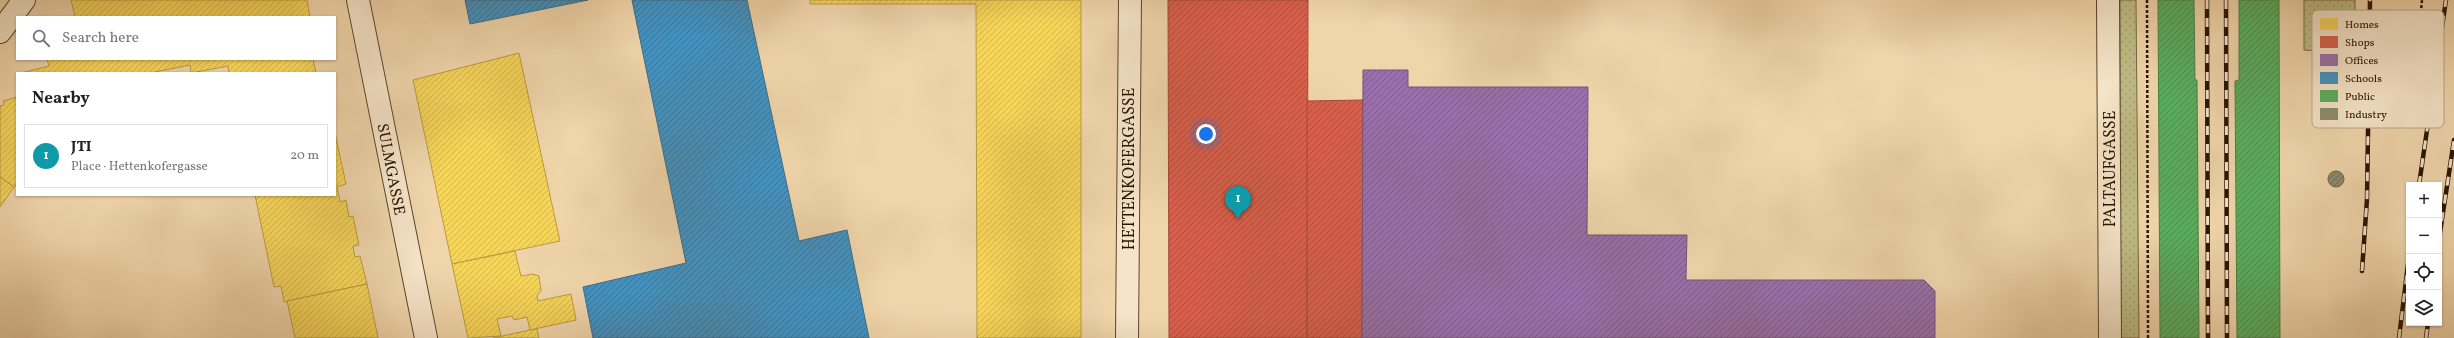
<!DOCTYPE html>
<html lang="en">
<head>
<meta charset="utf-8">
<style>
  body { margin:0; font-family:Vollkorn,serif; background:#f2f2f2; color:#222 }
  .controls { position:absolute; right:12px; bottom:12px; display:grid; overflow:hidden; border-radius:0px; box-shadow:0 1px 3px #0004 }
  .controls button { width:36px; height:36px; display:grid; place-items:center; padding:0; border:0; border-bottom:1px solid #e0e0e0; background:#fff; color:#222; font:20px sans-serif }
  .you { position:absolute; left:1206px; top:134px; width:14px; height:14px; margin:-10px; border:3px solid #fff; border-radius:50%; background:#1a73e8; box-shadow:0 0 0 6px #1a73e833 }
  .badge { display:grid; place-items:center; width:26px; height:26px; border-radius:50%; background:#8f2418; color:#fff; font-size:13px; font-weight:700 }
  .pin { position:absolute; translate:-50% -33px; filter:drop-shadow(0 1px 2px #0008) }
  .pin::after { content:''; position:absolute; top:21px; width:14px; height:12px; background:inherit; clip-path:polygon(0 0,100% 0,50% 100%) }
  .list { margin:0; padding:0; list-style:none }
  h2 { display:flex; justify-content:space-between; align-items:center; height:52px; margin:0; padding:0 16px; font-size:17px }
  h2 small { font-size:13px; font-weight:400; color:#767676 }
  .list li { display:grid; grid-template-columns:26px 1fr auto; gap:12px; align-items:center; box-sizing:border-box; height:64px; margin:0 8px 8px; padding:0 8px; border:1px solid #e0e0e0; border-radius:0px }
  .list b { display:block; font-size:15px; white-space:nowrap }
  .list p { margin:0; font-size:13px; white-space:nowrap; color:#767676 }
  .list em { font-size:13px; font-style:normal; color:#767676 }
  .icon { flex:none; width:22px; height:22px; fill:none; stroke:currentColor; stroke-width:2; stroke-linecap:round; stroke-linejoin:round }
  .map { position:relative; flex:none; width:2454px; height:338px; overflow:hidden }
  .search { position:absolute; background:#fff; box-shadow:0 1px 3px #0004; left:16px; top:16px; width:320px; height:44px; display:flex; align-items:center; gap:10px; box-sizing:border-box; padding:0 14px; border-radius:0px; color:#767676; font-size:15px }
  .panel { position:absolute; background:#fff; box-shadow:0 1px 3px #0004; left:16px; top:72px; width:320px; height:124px; border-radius:0px }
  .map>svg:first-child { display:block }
</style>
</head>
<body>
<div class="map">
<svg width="2454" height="338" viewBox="0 0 2454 338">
  <defs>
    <pattern id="grass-dots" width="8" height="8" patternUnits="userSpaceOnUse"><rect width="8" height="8" fill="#bfbc85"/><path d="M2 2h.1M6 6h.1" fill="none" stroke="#a4a171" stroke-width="1.8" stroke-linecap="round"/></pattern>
    <pattern id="homes-hatch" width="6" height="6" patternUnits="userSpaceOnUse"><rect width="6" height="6" fill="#f6d55c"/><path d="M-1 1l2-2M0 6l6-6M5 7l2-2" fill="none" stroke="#d3b64e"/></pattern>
    <pattern id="shops-hatch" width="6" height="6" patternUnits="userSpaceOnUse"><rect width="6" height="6" fill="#d6604d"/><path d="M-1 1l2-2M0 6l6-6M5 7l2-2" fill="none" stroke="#ae4e3e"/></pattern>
    <pattern id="offices-hatch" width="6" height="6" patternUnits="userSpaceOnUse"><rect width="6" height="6" fill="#9970ab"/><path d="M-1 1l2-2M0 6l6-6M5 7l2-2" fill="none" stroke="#7d5b89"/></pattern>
    <pattern id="schools-hatch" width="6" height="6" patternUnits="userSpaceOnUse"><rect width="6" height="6" fill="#4393c3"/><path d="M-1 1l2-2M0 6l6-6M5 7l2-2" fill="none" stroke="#38779c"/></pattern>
    <pattern id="public-hatch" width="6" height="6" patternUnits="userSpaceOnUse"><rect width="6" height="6" fill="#5aae61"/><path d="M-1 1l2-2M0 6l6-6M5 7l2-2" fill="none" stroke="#4b8c4e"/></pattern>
    <pattern id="industry-hatch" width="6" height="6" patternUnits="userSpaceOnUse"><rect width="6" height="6" fill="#8c8c6e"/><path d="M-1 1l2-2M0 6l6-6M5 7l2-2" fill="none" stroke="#737158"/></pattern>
  </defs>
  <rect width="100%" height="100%" fill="#f0d5ab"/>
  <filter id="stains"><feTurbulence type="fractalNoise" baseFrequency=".005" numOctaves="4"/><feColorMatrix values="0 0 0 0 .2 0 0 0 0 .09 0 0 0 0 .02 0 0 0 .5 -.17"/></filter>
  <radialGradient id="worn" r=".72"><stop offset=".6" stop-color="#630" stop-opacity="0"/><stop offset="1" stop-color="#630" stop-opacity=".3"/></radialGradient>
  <!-- grass -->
  <g fill="url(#grass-dots)" stroke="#746842">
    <polygon points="2120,0 2136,0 2139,338 2120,338"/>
    <polygon points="2304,0 2355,0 2355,29 2352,29 2351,53 2304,50"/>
  </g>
  <!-- homes -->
  <g fill="url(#homes-hatch)" stroke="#b99b40">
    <polygon points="71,0 307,0 310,17 75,17"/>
    <polygon points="810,0 1081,0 1081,338 977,338 976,4 810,4"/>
    <polygon points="519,53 560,241 452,264 413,80"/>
    <polygon points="47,59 313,59 316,73 229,73 228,66 191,73 190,65 150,73 21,73 49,66"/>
    <polygon points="17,97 17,183 14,187 0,177 0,106 4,105 3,101"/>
    <polygon points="335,133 346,184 337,187 340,202 346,200 349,217 353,216 359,245 353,246 355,257 360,256 367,284 284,302 281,286 274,287 255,195 335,195"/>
    <polygon points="0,177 14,187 0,207"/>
    <polygon points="515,251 521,276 533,274 539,276 541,290 537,296 538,301 571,294 576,320 530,330 527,317 514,320 512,316 497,319 501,336 468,338 452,264"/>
    <polygon points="367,284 378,338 295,338 287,301"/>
    <polygon points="537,329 539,338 493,338 530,330"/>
  </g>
  <!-- shops -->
  <g fill="url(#shops-hatch)" stroke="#a24936">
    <polygon points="1168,0 1308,0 1307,338 1169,338"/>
    <polygon points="1363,100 1362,338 1307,338 1307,101"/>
  </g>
  <!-- offices -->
  <polygon fill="url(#offices-hatch)" stroke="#785478" points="1363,70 1408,70 1408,87 1588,87 1587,235 1687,235 1686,280 1924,280 1935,291 1935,338 1362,338"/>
  <!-- schools -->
  <g fill="url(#schools-hatch)" stroke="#3c6d88">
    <polygon points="465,0 588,0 470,24"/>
    <polygon points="632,0 747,0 799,241 847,230 869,338 593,338 583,287 686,263"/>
  </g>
  <!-- public -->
  <g fill="url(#public-hatch)" stroke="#4c8044">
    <polygon points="2158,0 2194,0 2195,80 2197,80 2199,338 2160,338"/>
    <polygon points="2239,0 2279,0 2280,338 2237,338 2235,81 2239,80"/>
  </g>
  <!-- industry -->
  <circle fill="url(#industry-hatch)" stroke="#6f684d" cx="2336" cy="179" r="8"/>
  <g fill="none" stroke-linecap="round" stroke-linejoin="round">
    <!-- street casing -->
    <g stroke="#5c442b" stroke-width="24">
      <g id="street">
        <polyline points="358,0 426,338"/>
        <polyline points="2108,0 2110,338"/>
        <polyline points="0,32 24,0"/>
        <polyline points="1127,338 1130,0"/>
      </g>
    </g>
    <!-- path -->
    <g stroke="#2a1300" stroke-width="2.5" stroke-dasharray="3 2" stroke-linecap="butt">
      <polyline points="2147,0 2148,338"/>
      <polyline points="2418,43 2422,0"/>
    </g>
    <!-- street -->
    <use href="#street" stroke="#f5e4c8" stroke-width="22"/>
    <!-- rail casing -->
    <g stroke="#2a1300" stroke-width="4.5">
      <g id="rail">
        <polyline points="2207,0 2208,338"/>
        <polyline points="2226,0 2227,338"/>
        <polyline points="2419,185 2446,0"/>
        <polyline points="2439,239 2454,140"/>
        <polyline points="2362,271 2367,199 2370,0"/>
        <polyline points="2399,338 2409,256"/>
        <polyline points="2426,338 2428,323"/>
      </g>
    </g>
    <!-- rail -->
    <use href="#rail" stroke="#f5e4c8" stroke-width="3" stroke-dasharray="9" stroke-linecap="butt"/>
  </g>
  <g text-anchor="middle" stroke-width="4" stroke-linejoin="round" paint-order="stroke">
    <!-- street labels -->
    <g font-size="16" fill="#2a1300" stroke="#f5e4c8">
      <text transform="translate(392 169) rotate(79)" y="6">SULMGASSE</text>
      <text transform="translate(1128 169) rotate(-90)" y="6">HETTENKOFERGASSE</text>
      <text transform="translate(2109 169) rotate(-90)" y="6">PALTAUFGASSE</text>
    </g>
  </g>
  <!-- legend -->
  <rect x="2312" y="10" width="132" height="118" rx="6" fill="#f5e4c8" stroke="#b8a58c" stroke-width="1"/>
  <rect x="2320" y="18" width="18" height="12" fill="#f6d55c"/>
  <rect x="2320" y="36" width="18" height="12" fill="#d6604d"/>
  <rect x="2320" y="54" width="18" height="12" fill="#9970ab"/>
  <rect x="2320" y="72" width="18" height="12" fill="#4393c3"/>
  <rect x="2320" y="90" width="18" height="12" fill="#5aae61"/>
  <rect x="2320" y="108" width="18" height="12" fill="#8c8c6e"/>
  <g font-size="11" fill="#2a1300">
    <text x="2345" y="28">Homes</text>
    <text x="2345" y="46">Shops</text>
    <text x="2345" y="64">Offices</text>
    <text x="2345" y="82">Schools</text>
    <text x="2345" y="100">Public</text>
    <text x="2345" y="118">Industry</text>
  </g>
  <rect width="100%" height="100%" filter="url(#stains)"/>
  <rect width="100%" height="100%" fill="url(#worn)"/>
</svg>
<div class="controls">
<button>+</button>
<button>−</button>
<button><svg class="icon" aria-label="locate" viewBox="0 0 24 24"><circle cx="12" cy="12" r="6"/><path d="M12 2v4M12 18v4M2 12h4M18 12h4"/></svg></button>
<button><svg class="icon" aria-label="layers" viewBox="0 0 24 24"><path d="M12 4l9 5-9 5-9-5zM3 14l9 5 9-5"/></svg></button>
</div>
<div class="you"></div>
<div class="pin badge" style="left:1238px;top:219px;background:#0f9aa8">1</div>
<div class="search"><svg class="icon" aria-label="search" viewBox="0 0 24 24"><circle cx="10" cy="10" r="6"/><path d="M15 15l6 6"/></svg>Search here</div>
<section class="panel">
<h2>Nearby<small></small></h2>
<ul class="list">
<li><span class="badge" style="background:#0f9aa8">1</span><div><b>JTI</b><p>Place · Hettenkofergasse</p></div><em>20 m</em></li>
</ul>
</section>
</div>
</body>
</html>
